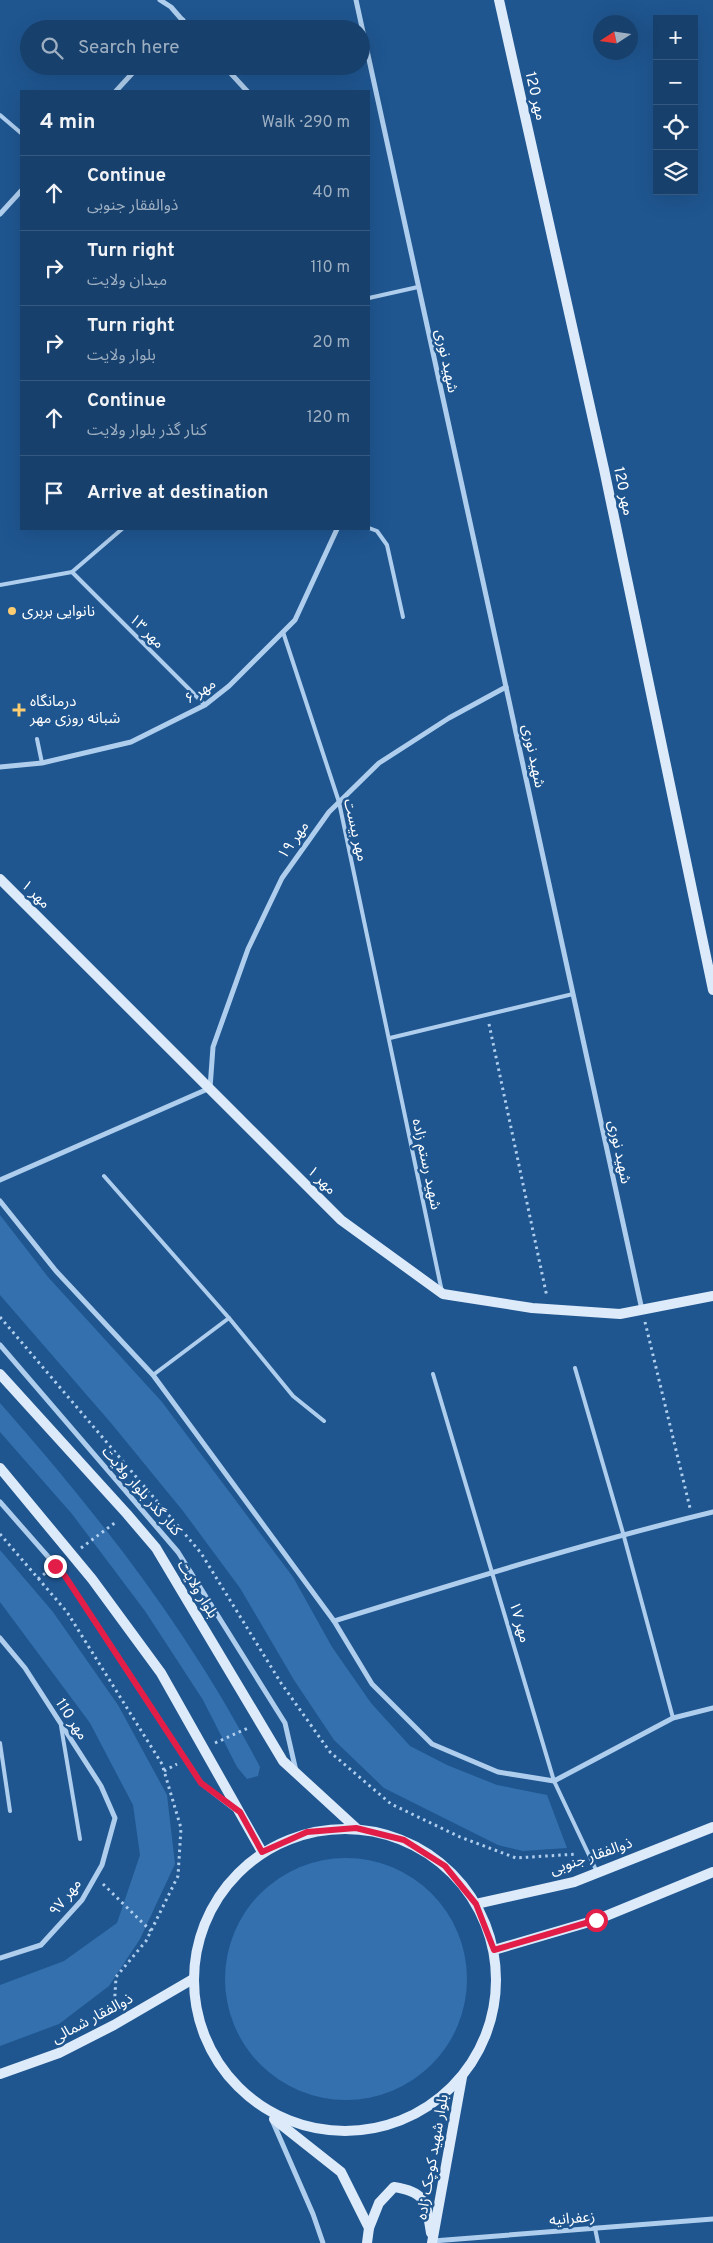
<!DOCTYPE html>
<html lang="en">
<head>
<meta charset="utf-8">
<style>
  body { margin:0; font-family:Overpass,"Noto Sans Arabic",sans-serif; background:#204772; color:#f1f3f6 }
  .controls { position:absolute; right:15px; top:15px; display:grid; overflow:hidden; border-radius:0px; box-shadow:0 5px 20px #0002 }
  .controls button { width:45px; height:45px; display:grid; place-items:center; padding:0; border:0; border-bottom:1px solid #36597f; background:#17406c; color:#f1f3f6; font:25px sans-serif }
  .compass { position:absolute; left:593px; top:15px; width:45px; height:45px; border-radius:50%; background:#17406c; box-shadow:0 5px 20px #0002; rotate:258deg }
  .stop { position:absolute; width:15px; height:15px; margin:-11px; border:4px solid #e11d48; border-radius:50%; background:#fff }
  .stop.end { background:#e11d48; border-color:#fff; box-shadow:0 1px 5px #0008 }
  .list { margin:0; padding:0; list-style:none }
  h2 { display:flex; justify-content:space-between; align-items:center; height:65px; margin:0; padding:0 20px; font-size:21px }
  h2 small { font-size:16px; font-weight:400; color:#9eafc2 }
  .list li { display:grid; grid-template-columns:32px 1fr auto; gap:15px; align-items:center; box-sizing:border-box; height:75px; padding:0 20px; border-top:1px solid #36597f }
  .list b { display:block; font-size:19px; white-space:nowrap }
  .list p { margin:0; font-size:16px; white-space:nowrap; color:#9eafc2 }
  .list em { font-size:16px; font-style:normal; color:#9eafc2 }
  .icon { flex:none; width:28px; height:28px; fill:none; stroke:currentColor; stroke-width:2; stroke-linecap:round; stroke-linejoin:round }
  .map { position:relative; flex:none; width:713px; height:2243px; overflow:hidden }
  .search { position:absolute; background:#17406c; box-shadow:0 5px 20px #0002; left:20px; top:20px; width:350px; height:55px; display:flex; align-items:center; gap:12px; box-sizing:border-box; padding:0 18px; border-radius:28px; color:#9eafc2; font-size:19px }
  .panel { position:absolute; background:#17406c; box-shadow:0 5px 20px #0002; left:20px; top:90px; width:350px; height:440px; border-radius:0px }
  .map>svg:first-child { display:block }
</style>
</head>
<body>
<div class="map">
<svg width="713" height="2243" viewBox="0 0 713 2243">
  <rect width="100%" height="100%" fill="#1f5690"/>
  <!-- green -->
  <g fill="#3370ad">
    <polygon points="0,1215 48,1277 162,1402 293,1577 332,1647 371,1703 410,1746 447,1765 497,1785 547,1795 567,1848 523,1851 498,1845 384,1788 334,1740 294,1680 240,1588 183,1511 111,1423 0,1295"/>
    <path d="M0 1403C99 1515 191 1633 260 1767L258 1776 247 1779 237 1767 203 1700 145 1611 72 1514 0 1432Z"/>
    <polygon points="0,1550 53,1612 118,1705 167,1795 175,1864 140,1939 109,1986 59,2024 0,2046 0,1985 64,1961 117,1923 140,1855 133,1805 90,1723 0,1602"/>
    <circle cx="346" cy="1979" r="121"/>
  </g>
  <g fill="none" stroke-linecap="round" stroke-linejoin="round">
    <!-- path -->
    <g stroke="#afceed" stroke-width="3" stroke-dasharray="2.5 4" stroke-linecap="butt">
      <polyline points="489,1024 547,1297"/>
      <polyline points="0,1317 201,1553 281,1683 330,1752 391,1804 460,1837 516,1858 577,1854"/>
      <polyline points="645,1322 690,1508"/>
      <polyline points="0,1534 67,1612 162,1764 181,1828 178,1876 146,1941 116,1977 114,2011"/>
      <polyline points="81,1548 116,1522"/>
      <polyline points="38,1579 48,1571"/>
      <polyline points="215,1743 248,1728"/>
      <polyline points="164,1771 177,1764"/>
      <polyline points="103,1884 151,1931"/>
    </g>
    <!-- lane -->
    <g stroke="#afceed" stroke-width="4">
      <polyline points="0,115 21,133"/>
      <polyline points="369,298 418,287"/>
      <polyline points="369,528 377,531 387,545 403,617"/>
      <polyline points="72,572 205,705"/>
      <polyline points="0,585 72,572 122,529"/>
      <polyline points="283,632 339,802 442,1292"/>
      <polyline points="37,739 42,763"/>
      <polyline points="390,1038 573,994"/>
      <polyline points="104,1176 229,1318 293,1396 324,1421"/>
      <polyline points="575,1368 623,1533 673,1718"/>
      <polyline points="433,1374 554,1781 597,1872"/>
      <polyline points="153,1375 229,1318"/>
      <polyline points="61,1726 80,1839"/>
      <polyline points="0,1743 10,1811"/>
      <polyline points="595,2228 598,2243"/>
    </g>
    <!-- street -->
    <g stroke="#afceed" stroke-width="5">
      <polyline points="160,0 171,7 190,29"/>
      <polyline points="356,0 642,1310"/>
      <polyline points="175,29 183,20"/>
      <polyline points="224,66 247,91"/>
      <polyline points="116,91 139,66"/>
      <polyline points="0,214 21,191"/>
      <polyline points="0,767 42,763 131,742 205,705 229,686 295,620 337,529"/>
      <polyline points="0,1180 210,1088 213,1047 248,949 282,878 329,812 379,763 449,718 506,687"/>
      <polyline points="0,1201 56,1271 153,1375 334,1621 372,1684 432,1744 498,1772 554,1781 673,1718 713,1708"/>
      <polyline points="0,1345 178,1552 285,1723 296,1771"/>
      <polyline points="0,1502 65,1576 201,1783 233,1808"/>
      <path d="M334 1621C460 1582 585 1543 713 1512"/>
      <polyline points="0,1638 25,1668 101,1786 115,1818 102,1865 82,1900 41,1945 0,1958"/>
      <polyline points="272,2120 313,2214 323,2243"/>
      <polyline points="433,2241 713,2219"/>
    </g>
    <!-- secondary -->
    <g stroke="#dceafa" stroke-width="10">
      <polyline points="499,0 604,469 713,990"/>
      <polyline points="0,879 341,1220 443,1294 532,1308 620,1314 713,1296"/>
      <polyline points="0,1374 127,1514 156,1548 283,1761 356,1828"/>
      <polyline points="0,1468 92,1579 161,1673 262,1852"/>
      <circle cx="345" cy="1980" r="151"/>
      <polyline points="476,1904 574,1882 713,1827"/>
      <polyline points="494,1950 596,1920 713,1872"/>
      <polyline points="0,2074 59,2053 114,2025 193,1979"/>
      <polyline points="274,2119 341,2172 369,2228 367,2243"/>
      <path d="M369 2228 379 2203 394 2187C427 2192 426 2203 431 2233"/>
      <polyline points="432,2243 462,2077"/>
    </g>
  </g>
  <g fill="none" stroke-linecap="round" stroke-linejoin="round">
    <!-- route -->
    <polyline stroke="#e11d48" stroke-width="6" points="55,1566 65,1576 201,1783 240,1812 262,1852 307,1832 356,1828 404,1840 445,1866 476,1904 494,1950 596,1920"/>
  </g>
  <!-- markers -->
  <g fill="#fbcc70" stroke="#1f5690" stroke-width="2">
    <circle cx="12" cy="611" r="5"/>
    <path d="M16.5 702.5h5v5h5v5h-5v5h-5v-5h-5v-5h5z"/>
  </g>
  <g text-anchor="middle" stroke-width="5" stroke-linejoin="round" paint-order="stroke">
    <!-- street labels -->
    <g font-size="15" fill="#fff" stroke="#1f5690">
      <text transform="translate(536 96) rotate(77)" y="5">مهر 120</text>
      <text transform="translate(447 361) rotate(78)" y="5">شهید نوری</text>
      <text transform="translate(624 491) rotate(78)" y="5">مهر 120</text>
      <text transform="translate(147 631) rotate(45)" y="5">مهر ۱۳</text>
      <text transform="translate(200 691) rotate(-33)" y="5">مهر ۶</text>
      <text transform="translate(534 756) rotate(78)" y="5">شهید نوری</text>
      <text transform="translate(356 830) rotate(77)" y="5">مهر بیست</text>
      <text transform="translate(293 840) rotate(-55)" y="5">مهر ۱۹</text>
      <text transform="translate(36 894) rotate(45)" y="5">مهر ۱</text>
      <text transform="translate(620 1152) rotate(78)" y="5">شهید نوری</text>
      <text transform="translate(427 1164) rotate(78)" y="5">شهید رستم زاده</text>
      <text transform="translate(322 1180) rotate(45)" y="5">مهر ۱</text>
      <text transform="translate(142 1491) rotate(49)" y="5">کنار گذر بلوار ولایت</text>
      <text transform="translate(198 1589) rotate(59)" y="5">بلوار ولایت</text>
      <text transform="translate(520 1622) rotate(74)" y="5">مهر ۱۷</text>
      <text transform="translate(72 1719) rotate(57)" y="5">مهر 110</text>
      <text transform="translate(591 1856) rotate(-19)" y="5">ذوالفقار جنوبی</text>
      <text transform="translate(65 1897) rotate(-52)" y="5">مهر ۹۷</text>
      <text transform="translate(92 2018) rotate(-28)" y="5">ذوالفقار شمالی</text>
      <text transform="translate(432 2157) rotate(-80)" y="5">بلوار شهید کوچک زاده</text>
      <text transform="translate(572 2218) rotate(-5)" y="5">زعفرانیه</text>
    </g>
    <!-- poi labels -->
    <g font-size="15" fill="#fff" stroke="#1f5690" text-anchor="start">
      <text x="22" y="616">نانوایی بربری</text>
      <text x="30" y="706">درمانگاه<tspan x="30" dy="17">شبانه روزی مهر</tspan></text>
    </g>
  </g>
</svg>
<div class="controls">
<button>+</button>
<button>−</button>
<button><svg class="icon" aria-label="locate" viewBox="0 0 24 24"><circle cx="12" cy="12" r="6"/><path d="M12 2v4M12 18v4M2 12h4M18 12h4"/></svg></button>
<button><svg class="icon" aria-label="layers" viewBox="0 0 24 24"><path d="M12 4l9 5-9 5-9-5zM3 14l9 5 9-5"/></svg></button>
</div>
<svg class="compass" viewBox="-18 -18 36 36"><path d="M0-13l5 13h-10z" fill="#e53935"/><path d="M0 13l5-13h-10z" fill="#9eafc2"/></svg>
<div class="stop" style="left:596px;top:1920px"></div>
<div class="stop end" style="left:55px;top:1566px"></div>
<div class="search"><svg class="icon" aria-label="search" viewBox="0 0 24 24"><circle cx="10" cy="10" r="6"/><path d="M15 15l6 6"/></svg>Search here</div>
<section class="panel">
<h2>4 min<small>Walk · 290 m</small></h2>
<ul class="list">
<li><svg class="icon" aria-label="ahead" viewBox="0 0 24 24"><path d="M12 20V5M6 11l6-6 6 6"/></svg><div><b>Continue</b><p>ذوالفقار جنوبی</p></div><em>40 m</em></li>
<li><svg class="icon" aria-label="right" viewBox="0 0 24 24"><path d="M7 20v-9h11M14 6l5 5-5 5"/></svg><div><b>Turn right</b><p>میدان ولایت</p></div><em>110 m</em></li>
<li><svg class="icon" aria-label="right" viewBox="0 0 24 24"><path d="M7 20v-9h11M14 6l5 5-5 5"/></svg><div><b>Turn right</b><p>بلوار ولایت</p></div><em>20 m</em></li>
<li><svg class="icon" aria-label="ahead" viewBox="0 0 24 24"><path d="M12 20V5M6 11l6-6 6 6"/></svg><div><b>Continue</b><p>کنار گذر بلوار ولایت</p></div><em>120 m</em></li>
<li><svg class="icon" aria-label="arrive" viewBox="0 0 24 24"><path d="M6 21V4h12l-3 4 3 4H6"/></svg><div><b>Arrive at destination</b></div></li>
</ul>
</section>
</div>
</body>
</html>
